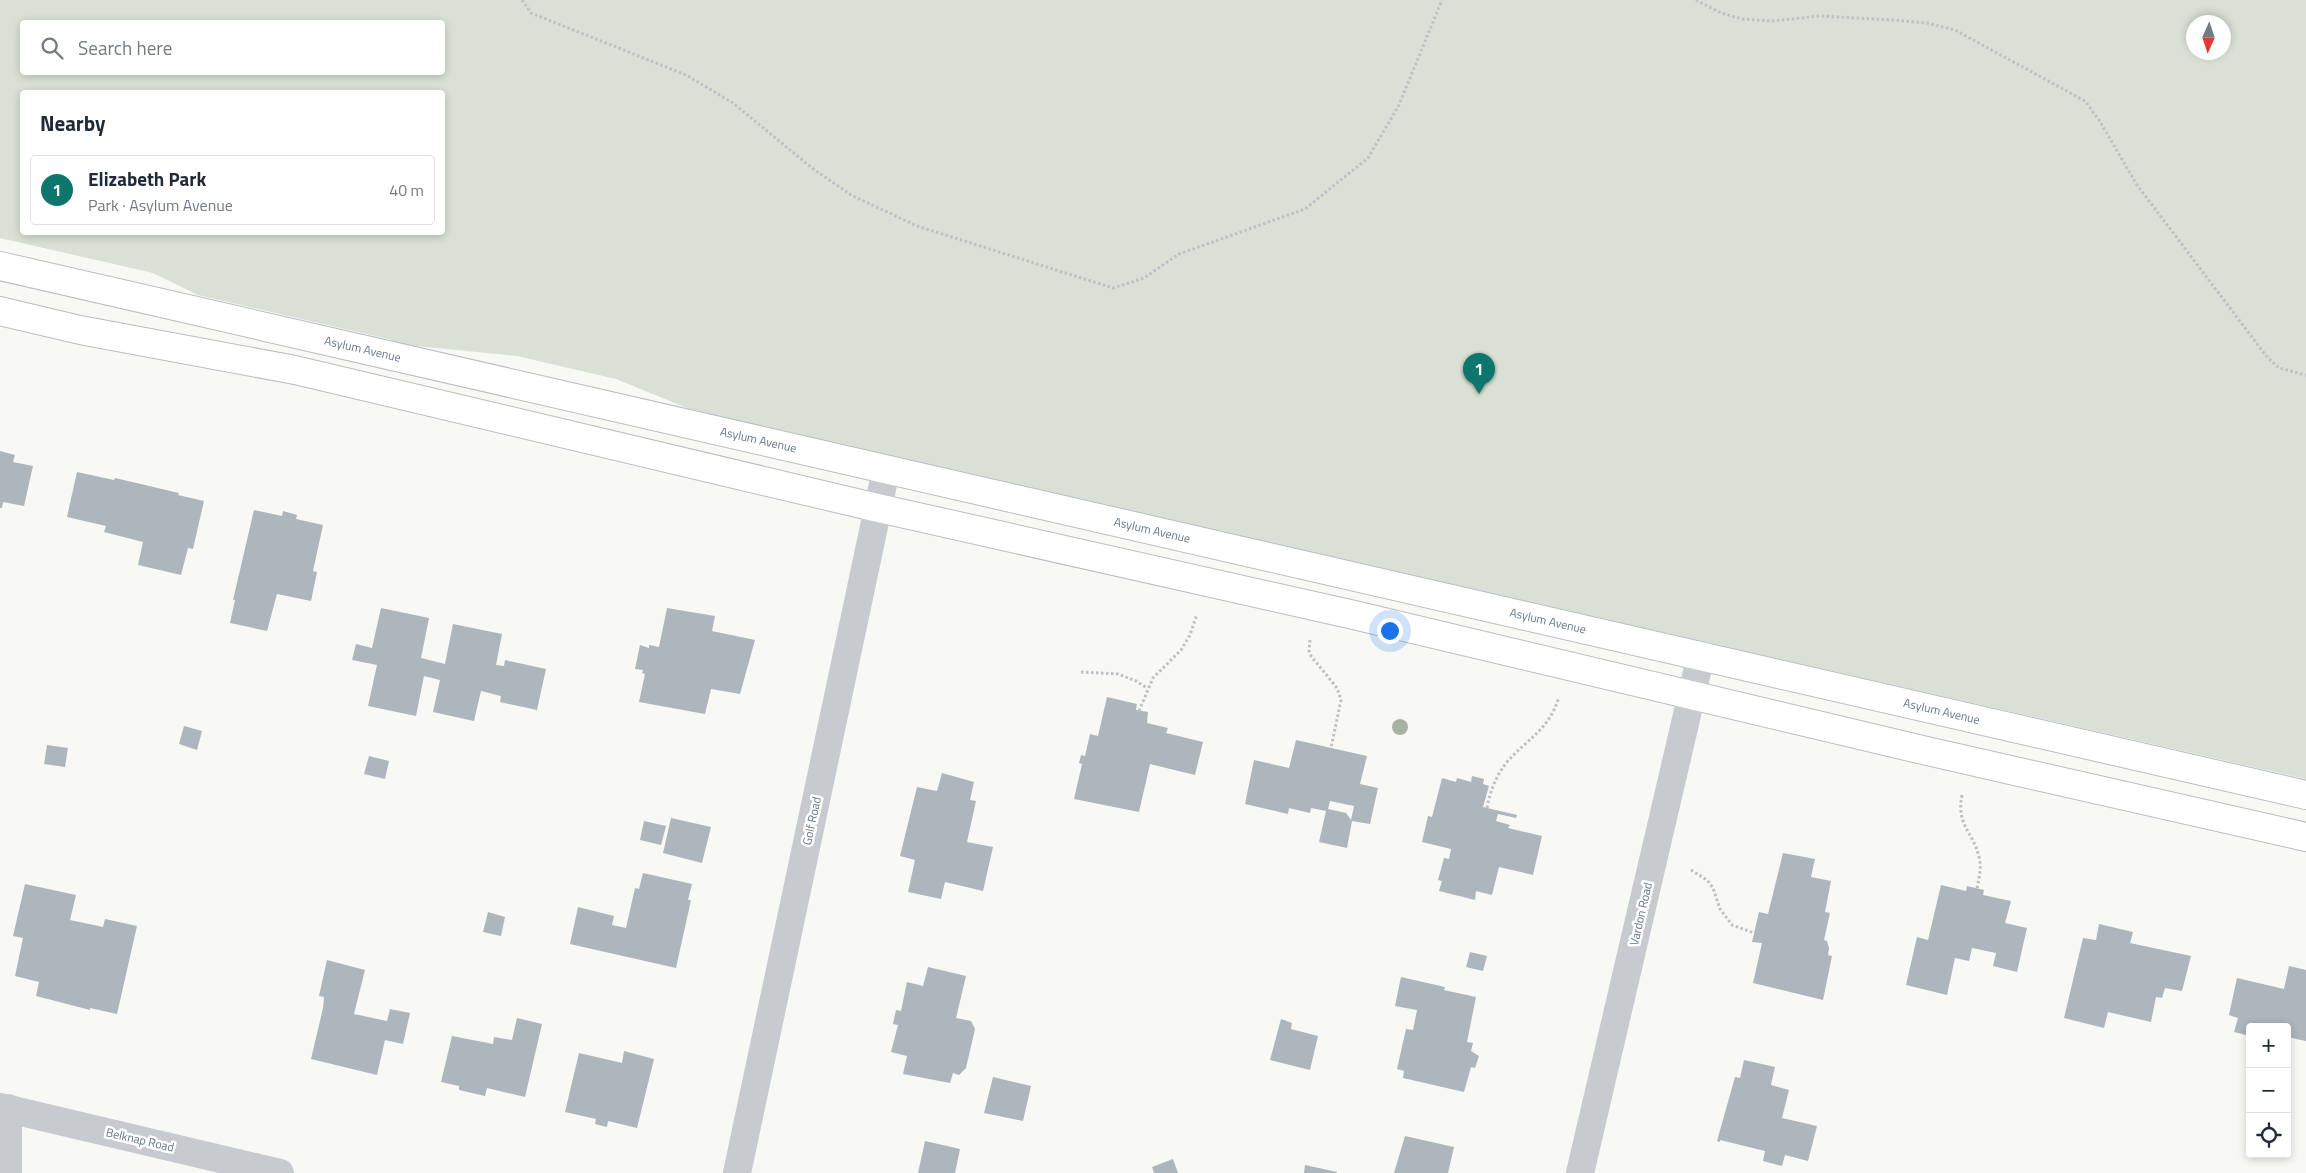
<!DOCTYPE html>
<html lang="en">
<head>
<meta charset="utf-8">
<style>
  body { margin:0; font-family:"Titillium Web",sans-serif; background:#f2f2f3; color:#1f2937 }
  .controls { position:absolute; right:15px; bottom:15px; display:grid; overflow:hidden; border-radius:5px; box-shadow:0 2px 8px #0003 }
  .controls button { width:45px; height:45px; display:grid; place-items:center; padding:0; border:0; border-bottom:1px solid #e0e1e3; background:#fff; color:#1f2937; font:25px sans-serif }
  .compass { position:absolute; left:2186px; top:15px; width:45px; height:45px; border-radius:50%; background:#fff; box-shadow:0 2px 8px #0003; rotate:183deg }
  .you { position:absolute; left:1389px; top:630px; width:18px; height:18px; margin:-12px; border:4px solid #fff; border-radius:50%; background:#1a73e8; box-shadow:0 0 0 8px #1a73e833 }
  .badge { display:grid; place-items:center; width:32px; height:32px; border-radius:50%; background:#0f766e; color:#fff; font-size:16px; font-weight:700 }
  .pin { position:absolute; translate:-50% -41px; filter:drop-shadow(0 1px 2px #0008) }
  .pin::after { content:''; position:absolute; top:26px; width:18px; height:15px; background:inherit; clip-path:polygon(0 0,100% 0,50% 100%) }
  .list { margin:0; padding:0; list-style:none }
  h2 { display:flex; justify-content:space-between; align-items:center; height:65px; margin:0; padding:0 20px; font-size:21px }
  h2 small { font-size:16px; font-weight:400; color:#747a83 }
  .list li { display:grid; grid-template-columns:32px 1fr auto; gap:15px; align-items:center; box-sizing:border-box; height:70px; margin:0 10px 10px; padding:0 10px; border:1px solid #e0e1e3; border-radius:5px }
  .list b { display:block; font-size:19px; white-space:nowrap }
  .list p { margin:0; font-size:16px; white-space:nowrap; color:#747a83 }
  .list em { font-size:16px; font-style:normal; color:#747a83 }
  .icon { flex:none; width:28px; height:28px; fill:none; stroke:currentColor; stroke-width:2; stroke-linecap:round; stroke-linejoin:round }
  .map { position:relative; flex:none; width:2306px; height:1173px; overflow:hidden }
  .search { position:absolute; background:#fff; box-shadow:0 2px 8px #0003; left:20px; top:20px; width:425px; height:55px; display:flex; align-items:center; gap:12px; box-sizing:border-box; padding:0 18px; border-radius:5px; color:#747a83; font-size:19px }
  .panel { position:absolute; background:#fff; box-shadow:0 2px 8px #0003; left:20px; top:90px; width:425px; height:145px; border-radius:5px }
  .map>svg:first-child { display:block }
</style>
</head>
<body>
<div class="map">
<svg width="2306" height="1173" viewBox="0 0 2306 1173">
  <rect width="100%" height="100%" fill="#f8f8f4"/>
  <!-- green -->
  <path fill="#d9e0d5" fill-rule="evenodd" d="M0 0H2306V779L888 456 687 408 616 379 517 356 407 345 388 339 198 295 153 273 0 238ZM22 22H442V72H22ZM2194 22H2224V52H2194ZM22 92H442V232H22Z"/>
  <!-- building -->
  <g fill="#adb6bd" fill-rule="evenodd">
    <polygon points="0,451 15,455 13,462 33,466 24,506 3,502 2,508 0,508"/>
    <polygon points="77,472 114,480 115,478 179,493 178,495 204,501 193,549 188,548 181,575 138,565 143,542 104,532 106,526 67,517"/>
    <polygon points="254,510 282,516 283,511 297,515 296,519 323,525 313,571 317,572 311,601 277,594 267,631 230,623 235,600 233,600"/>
    <polygon points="381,608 429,618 421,658 445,664 453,624 502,634 496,665 504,666 505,660 546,669 537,710 500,702 501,696 481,691 474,721 433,712 440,680 424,676 416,716 368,706 377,665 352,660 356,644 372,648"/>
    <polygon points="667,608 715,616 712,631 755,640 740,694 711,689 705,714 639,702 645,674 642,673 643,670 635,669 640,645 649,648 649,645 659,647"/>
    <polygon points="1107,697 1137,704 1136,710 1148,712 1147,723 1168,728 1166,733 1203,742 1195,775 1150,764 1139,812 1074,799 1082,764 1079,763 1081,755 1085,756 1090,734 1098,736"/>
    <polygon points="184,726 202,731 197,750 179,744"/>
    <path d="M1296 740 1367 756 1360 784 1378 788 1370 824 1352 821 1347 848 1319 842 1326 811 1311 808 1310 813 1289 808 1288 814 1245 804 1254 760 1289 768ZM1330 801 1354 806 1351 820 1346 813 1328 809Z"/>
    <polygon points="47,745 68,748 65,767 44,764"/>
    <polygon points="369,756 389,761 385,779 364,774"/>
    <polygon points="942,773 974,782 970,800 976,801 967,842 993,847 983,891 945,882 941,899 908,892 915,860 900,856 917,787 937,791"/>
    <polygon points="1472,776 1484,779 1483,784 1489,786 1483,807 1517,815 1516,818 1498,814 1496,821 1510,825 1508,828 1542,836 1533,875 1499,867 1492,895 1476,891 1475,900 1439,891 1442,881 1438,880 1444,858 1449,859 1451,849 1422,842 1428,816 1432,817 1442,778 1456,782 1457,778 1471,782"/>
    <polygon points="671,818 711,827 702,863 663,853"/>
    <polygon points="644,821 666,826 661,845 640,840"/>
    <polygon points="1783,853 1815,859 1811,877 1831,881 1825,912 1830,913 1824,940 1827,941 1829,948 1828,955 1832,956 1823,1000 1753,983 1762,943 1752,942 1759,912 1768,914"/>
    <polygon points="643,873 692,884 688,900 691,900 676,968 570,944 578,907 614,916 612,925 626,928 635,888 639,889"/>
    <polygon points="25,884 76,895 70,920 103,927 105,919 137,926 117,1014 90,1008 90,1010 36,996 39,982 15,976 23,938 13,936"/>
    <polygon points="1941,885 1966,891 1967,886 1984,890 1983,895 2011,901 2005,923 2027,928 2017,972 1993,966 1996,953 1972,948 1969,961 1955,958 1947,995 1906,985 1917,937 1928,940"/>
    <polygon points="488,912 505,917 501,936 483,932"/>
    <polygon points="2099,924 2133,932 2130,943 2191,956 2182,991 2165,988 2162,998 2156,997 2151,1022 2108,1012 2104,1028 2064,1018 2083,938 2096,940"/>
    <polygon points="1470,952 1487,956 1483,971 1466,967"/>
    <polygon points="327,960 365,970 354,1014 387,1021 390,1009 410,1013 403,1044 385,1040 377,1075 311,1059 323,1008 324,997 319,996"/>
    <polygon points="2289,966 2306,970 2306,1041 2287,1037 2287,1027 2250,1027 2250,1036 2234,1032 2238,1018 2229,1015 2237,978 2284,989"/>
    <polygon points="928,967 966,976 956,1018 971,1021 975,1029 966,1068 959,1075 953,1073 950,1083 903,1074 907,1056 891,1052 898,1025 893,1024 896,1010 901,1011 907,982 923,986"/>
    <polygon points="1401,977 1445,987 1444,990 1476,997 1467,1042 1473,1043 1471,1051 1479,1056 1475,1068 1471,1067 1464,1092 1403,1078 1404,1071 1397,1069 1406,1029 1413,1030 1417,1010 1395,1006"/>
    <polygon points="517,1018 542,1024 525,1097 487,1088 485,1096 459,1090 459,1086 441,1082 452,1036 493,1044 494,1037 512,1040"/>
    <polygon points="1281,1019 1292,1023 1291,1029 1318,1036 1310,1070 1270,1060"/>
    <polygon points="624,1051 654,1059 637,1128 608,1121 607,1127 595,1124 596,1119 565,1112 579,1053 622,1063"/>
    <polygon points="1744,1060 1775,1067 1771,1085 1789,1090 1782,1118 1817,1126 1808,1161 1785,1155 1782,1166 1763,1161 1765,1151 1720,1140 1720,1142 1717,1141 1735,1077 1740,1078"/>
    <polygon points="993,1077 1031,1086 1023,1121 984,1113"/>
    <polygon points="1405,1136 1454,1147 1448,1173 1394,1173"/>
    <polygon points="925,1141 960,1149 955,1173 918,1173"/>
    <polygon points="1173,1159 1178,1173 1154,1173 1152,1167"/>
    <polygon points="1305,1165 1337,1172 1337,1173 1304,1173"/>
  </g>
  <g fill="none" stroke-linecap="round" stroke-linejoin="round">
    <!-- secondary casing -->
    <g stroke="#b9bec3" stroke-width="30">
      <g id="secondary">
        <path id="s1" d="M0 266 2306 795"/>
        <polyline points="0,311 80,330 295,370 878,508 1354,615 1927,751 2306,837"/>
      </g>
    </g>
    <!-- path -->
    <g stroke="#bec1c3" stroke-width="3" stroke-dasharray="2.5 2.5" stroke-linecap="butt">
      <polyline points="522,0 531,13 686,75 733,103 812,168 851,195 917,226 1113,288 1144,278 1179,254 1305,209 1368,158 1399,105 1442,0"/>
      <polyline points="1696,0 1721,13 1742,19 1772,21 1820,16 1892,20 1927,23 1955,30 2085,101 2099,120 2137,185 2267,357 2279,368 2306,375"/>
      <polyline points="1310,640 1309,651 1311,656 1337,688 1341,700 1331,748"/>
      <polyline points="1081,672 1118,674 1136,681 1147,688"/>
      <polyline points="1139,711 1153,678 1181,650 1190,635 1197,614"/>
      <path d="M1962 795C1956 826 1973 831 1979 857 1982 868 1979 878 1977 889"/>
      <path d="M1487 808C1490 791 1496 776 1507 762 1527 739 1549 730 1559 697"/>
      <polyline points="1691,870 1707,880 1713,888 1720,909 1732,925 1754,933"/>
    </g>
    <!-- street -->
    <g stroke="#c7cbcf" stroke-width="28">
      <polyline points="0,1107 280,1173"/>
      <polyline points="8,1173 8,1108"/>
      <polyline points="737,1173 886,470"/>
      <polyline points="1580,1173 1701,655"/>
    </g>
    <!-- secondary -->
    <use href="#secondary" stroke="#fff" stroke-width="28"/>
  </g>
  <!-- trees -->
  <circle fill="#a7b3a2" cx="1400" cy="727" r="8"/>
  <g text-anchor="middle" stroke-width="5" stroke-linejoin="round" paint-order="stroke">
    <!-- street labels -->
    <g font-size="12" fill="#647789" stroke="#fff">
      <text dy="4" stroke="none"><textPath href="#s1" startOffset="372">Asylum Avenue</textPath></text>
      <text dy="4" stroke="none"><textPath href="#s1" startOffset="778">Asylum Avenue</textPath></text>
      <text dy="4" stroke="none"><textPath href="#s1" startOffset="1182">Asylum Avenue</textPath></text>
      <text dy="4" stroke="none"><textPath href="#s1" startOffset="1588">Asylum Avenue</textPath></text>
      <text dy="4" stroke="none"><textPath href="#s1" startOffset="1992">Asylum Avenue</textPath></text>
      <text transform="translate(812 821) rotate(-78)" y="4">Golf Road</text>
      <text transform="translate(1641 914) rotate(-77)" y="4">Vardon Road</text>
      <text transform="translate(140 1140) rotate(13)" y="4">Belknap Road</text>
    </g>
  </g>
</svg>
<div class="controls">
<button>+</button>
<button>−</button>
<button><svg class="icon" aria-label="locate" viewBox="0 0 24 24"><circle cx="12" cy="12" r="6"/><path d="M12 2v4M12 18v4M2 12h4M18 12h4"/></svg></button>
</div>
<svg class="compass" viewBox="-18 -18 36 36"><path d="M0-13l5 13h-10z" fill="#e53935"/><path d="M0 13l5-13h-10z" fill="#747a83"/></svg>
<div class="you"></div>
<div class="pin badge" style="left:1479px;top:394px">1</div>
<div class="search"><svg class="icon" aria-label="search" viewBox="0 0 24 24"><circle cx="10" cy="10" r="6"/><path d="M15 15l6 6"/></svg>Search here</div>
<section class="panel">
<h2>Nearby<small></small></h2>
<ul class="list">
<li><span class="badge">1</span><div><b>Elizabeth Park</b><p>Park · Asylum Avenue</p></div><em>40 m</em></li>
</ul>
</section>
</div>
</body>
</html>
